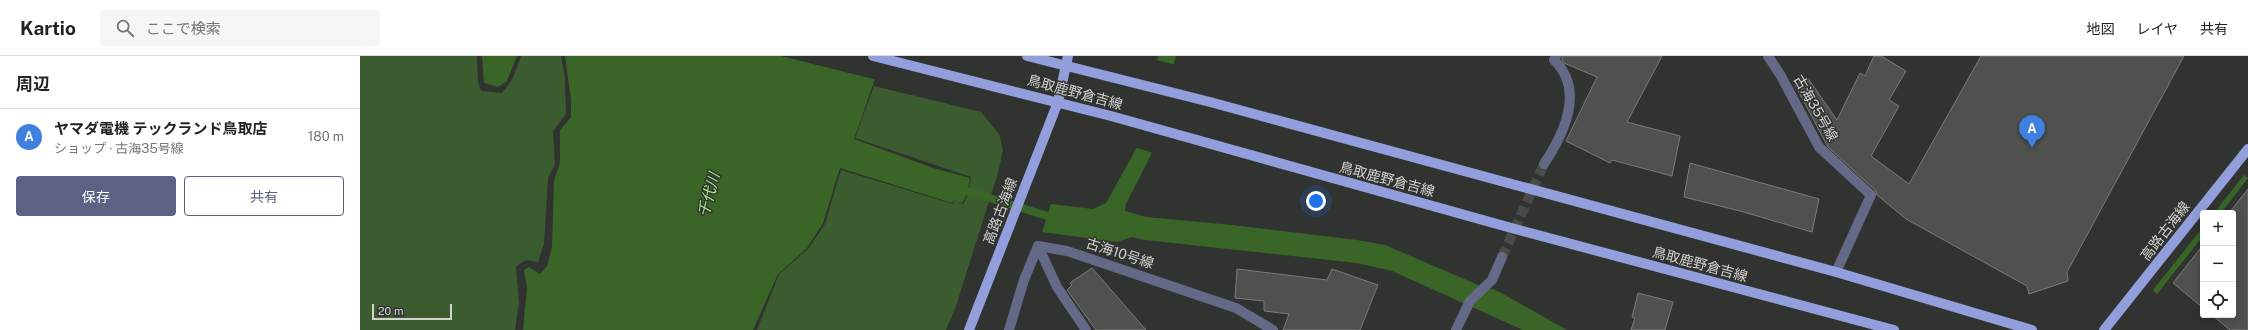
<!DOCTYPE html>
<html lang="ja">
<head>
<meta charset="utf-8">
<style>
  body { margin:0; font-family:"Public Sans","Noto Sans JP",sans-serif; background:#f6f6f6; color:#222 }
  .controls { position:absolute; right:12px; bottom:12px; display:grid; overflow:hidden; border-radius:4px; box-shadow:0 2px 10px #0003 }
  .controls button { width:36px; height:36px; display:grid; place-items:center; padding:0; border:0; border-bottom:1px solid #e0e0e0; background:#fff; color:#222; font:20px sans-serif }
  .scale { position:absolute; left:12px; bottom:10px; width:80px; box-sizing:border-box; padding-left:4px; border:2px solid #d2d3d1; border-top:0; font-size:11px; line-height:14px; white-space:nowrap; color:#d2d3d1; -webkit-text-stroke:3px #313330; paint-order:stroke }
  .you { position:absolute; left:956px; top:145px; width:14px; height:14px; margin:-10px; border:3px solid #fff; border-radius:50%; background:#1a73e8; box-shadow:0 0 0 6px #1a73e833 }
  .badge { display:grid; place-items:center; width:26px; height:26px; border-radius:50%; background:#5d6284; color:#fff; font-size:13px; font-weight:700 }
  .pin { position:absolute; translate:-50% -33px; filter:drop-shadow(0 1px 2px #0008) }
  .pin::after { content:''; position:absolute; top:21px; width:14px; height:12px; background:inherit; clip-path:polygon(0 0,100% 0,50% 100%) }
  .list { margin:0; padding:0; list-style:none }
  h2 { display:flex; justify-content:space-between; align-items:center; height:52px; margin:0; padding:0 16px; font-size:17px }
  h2 small { font-size:13px; font-weight:400; color:#767676 }
  .list li { display:grid; grid-template-columns:26px 1fr auto; gap:12px; align-items:center; box-sizing:border-box; height:56px; padding:0 16px; border-top:1px solid #e0e0e0 }
  .list b { display:block; font-size:15px; white-space:nowrap }
  .list p { margin:0; font-size:13px; white-space:nowrap; color:#767676 }
  .list em { font-size:13px; font-style:normal; color:#767676 }
  .actions { display:flex; gap:8px; padding:12px 16px }
  .actions a { flex:1; padding:9px 0; border:1px solid #5d6284; border-radius:4px; text-align:center; font-size:14px; color:#5d6284 }
  .actions .main { background:#5d6284; color:#fff }
  .icon { flex:none; width:22px; height:22px; fill:none; stroke:currentColor; stroke-width:2; stroke-linecap:round; stroke-linejoin:round }
  .map { position:relative; flex:none; width:1888px; height:274px; overflow:hidden }
  header { display:flex; align-items:center; gap:24px; box-sizing:border-box; height:56px; padding:0 20px; background:#fff; border-bottom:1px solid #e0e0e0 }
  header strong { font-size:19px }
  nav { display:flex; gap:22px; margin-inline-start:auto; font-size:14px }
  .search { width:280px; height:36px; background:#f6f6f6; display:flex; align-items:center; gap:10px; box-sizing:border-box; padding:0 14px; border-radius:4px; color:#767676; font-size:15px }
  main { display:flex }
  aside { flex:1; background:#fff }
  .map>svg:first-child { display:block }
</style>
</head>
<body>
<header>
<strong>Kartio</strong>
<div class="search"><svg class="icon" aria-label="search" viewBox="0 0 24 24"><circle cx="10" cy="10" r="6"/><path d="M15 15l6 6"/></svg>ここで検索</div>
<nav><a>地図</a><a>レイヤ</a><a>共有</a></nav>
</header>
<main>
<aside>
<h2>周辺<small></small></h2>
<ul class="list">
<li><span class="badge" style="background:#3f7fe0">A</span><div><b>ヤマダ電機 テックランド鳥取店</b><p>ショップ · 古海35号線</p></div><em>180 m</em></li>
</ul>
<div class="actions"><a class="main">保存</a><a>共有</a></div>
</aside>
<div class="map">
<svg width="1888" height="274" viewBox="0 0 1888 274">
  <rect width="100%" height="100%" fill="#313330"/>
  <!-- green -->
  <g fill="#3b5c2e">
    <polygon points="0,0 117,0 118,26 121,35 142,37 152,24 161,0 201,0 205,22 206,58 193,75 195,108 188,122 184,188 178,206 166,204 156,210 159,247 155,274 0,274"/>
    <polygon points="514,30 621,56 639,78 643,94 638,117 595,253 586,274 397,274 419,218 448,193 465,168 481,114 593,148 594,144 603,148 609,137 611,121 495,82"/>
  </g>
  <!-- water -->
  <g fill="#396626">
    <polygon points="122,0 157,0 147,25 138,31 124,27"/>
    <polygon points="205,0 523,0 494,83 573,112 610,122 607,138 602,147 594,144 592,147 480,112 463,167 447,192 418,218 393,274 163,274 167,232 164,214 169,211 180,218 187,210 192,191 194,125 200,107 200,74 211,61 211,44"/>
    <polygon points="798,0 816,0 791,99 766,148 765,155 786,161 872,169 997,184 1025,189 1118,229 1136,234 1207,274 1163,274 1032,215 997,207 785,184 772,181 757,186 682,176 691,148 733,153 746,147 776,93"/>
    <polygon points="1884,119 1888,122 1861,157 1854,157"/>
    <polygon points="1843,171 1843,180 1797,238 1793,234"/>
  </g>
  <!-- pier -->
  <g fill="#313330">
    <polygon points="421,0 525,0 517,24"/>
    <polygon points="796,4 816,9 793,97 774,91"/>
  </g>
  <g fill="none" stroke-linecap="round" stroke-linejoin="round">
    <!-- stream -->
    <polyline stroke="#396626" stroke-width="8" points="597,132 697,163"/>
  </g>
  <!-- building -->
  <g fill="#4f514e" stroke="#797b78">
    <polygon points="1202,0 1302,0 1267,66 1320,80 1312,120 1252,104 1250,107 1206,85 1237,21 1204,7 1202,3"/>
    <polygon points="1514,0 1521,0 1546,15 1529,44 1539,50 1511,100 1549,128 1621,0 1824,0 1707,216 1708,225 1669,238 1667,230 1546,163 1517,139 1515,134 1468,91 1435,29 1447,21 1477,64 1500,17 1505,20"/>
    <polygon points="1330,107 1459,143 1452,176 1380,155 1324,141"/>
    <polygon points="1888,133 1888,274 1870,274 1852,259 1873,259 1873,157 1869,157"/>
    <polygon points="1843,189 1843,252 1813,227"/>
    <polygon points="732,212 786,274 736,274 707,234 712,229 710,227"/>
    <polygon points="877,213 967,224 972,213 1018,229 1000,274 923,274 929,258 904,255 904,245 875,242"/>
    <polygon points="1278,237 1313,246 1305,274 1271,274 1275,262 1272,261"/>
  </g>
  <g fill="none" stroke-linecap="round" stroke-linejoin="round">
    <!-- minor-tunnel -->
    <polyline stroke="#494b48" stroke-width="10" stroke-dasharray="10 5" stroke-linecap="butt" points="1142,201 1184,108"/>
    <!-- minor -->
    <g stroke="#636987" stroke-width="10">
      <polyline points="1408,0 1421,20 1459,91 1511,139 1476,216"/>
      <path d="M1184 108C1204 78 1225 34 1194 4L1196 0"/>
      <polyline points="678,190 697,231 726,274"/>
      <polyline points="649,274 664,224 678,190 707,195 876,252 913,274"/>
      <polyline points="1096,274 1110,245 1132,224 1142,201"/>
    </g>
    <!-- major -->
    <g stroke="#939edc" stroke-width="10">
      <polyline points="513,0 751,60 1155,173 1534,274"/>
      <polyline points="667,0 850,46 1476,216 1672,274"/>
      <polyline points="609,274 698,46 708,0"/>
      <polyline points="1744,274 1888,93"/>
    </g>
  </g>
  <g text-anchor="middle" stroke-width="3" stroke-linejoin="round" paint-order="stroke">
    <!-- street labels -->
    <g font-size="14" fill="#d2d3d1" stroke="#313330">
      <text transform="translate(715 36) rotate(15)" y="5">鳥取鹿野倉吉線</text>
      <text transform="translate(1456 52) rotate(60)" y="5">古海35号線</text>
      <text transform="translate(1027 123) rotate(15)" y="5">鳥取鹿野倉吉線</text>
      <text transform="translate(640 155) rotate(-69)" y="5">高路古海線</text>
      <text transform="translate(1805 175) rotate(-52)" y="5">高路古海線</text>
      <text transform="translate(760 197) rotate(18)" y="5">古海10号線</text>
      <text transform="translate(1340 208) rotate(15)" y="5">鳥取鹿野倉吉線</text>
    </g>
    <!-- water labels -->
    <g font-size="15" font-style="italic" fill="#a7e98f" stroke="#313330">
      <text transform="translate(349 139) rotate(-75)" y="5">千代川</text>
    </g>
  </g>
</svg>
<div class="controls">
<button>+</button>
<button>−</button>
<button><svg class="icon" aria-label="locate" viewBox="0 0 24 24"><circle cx="12" cy="12" r="6"/><path d="M12 2v4M12 18v4M2 12h4M18 12h4"/></svg></button>
</div>
<div class="scale">20 m</div>
<div class="you"></div>
<div class="pin badge" style="left:1672px;top:92px;background:#3f7fe0">A</div>
</div>
</main>
</body>
</html>
